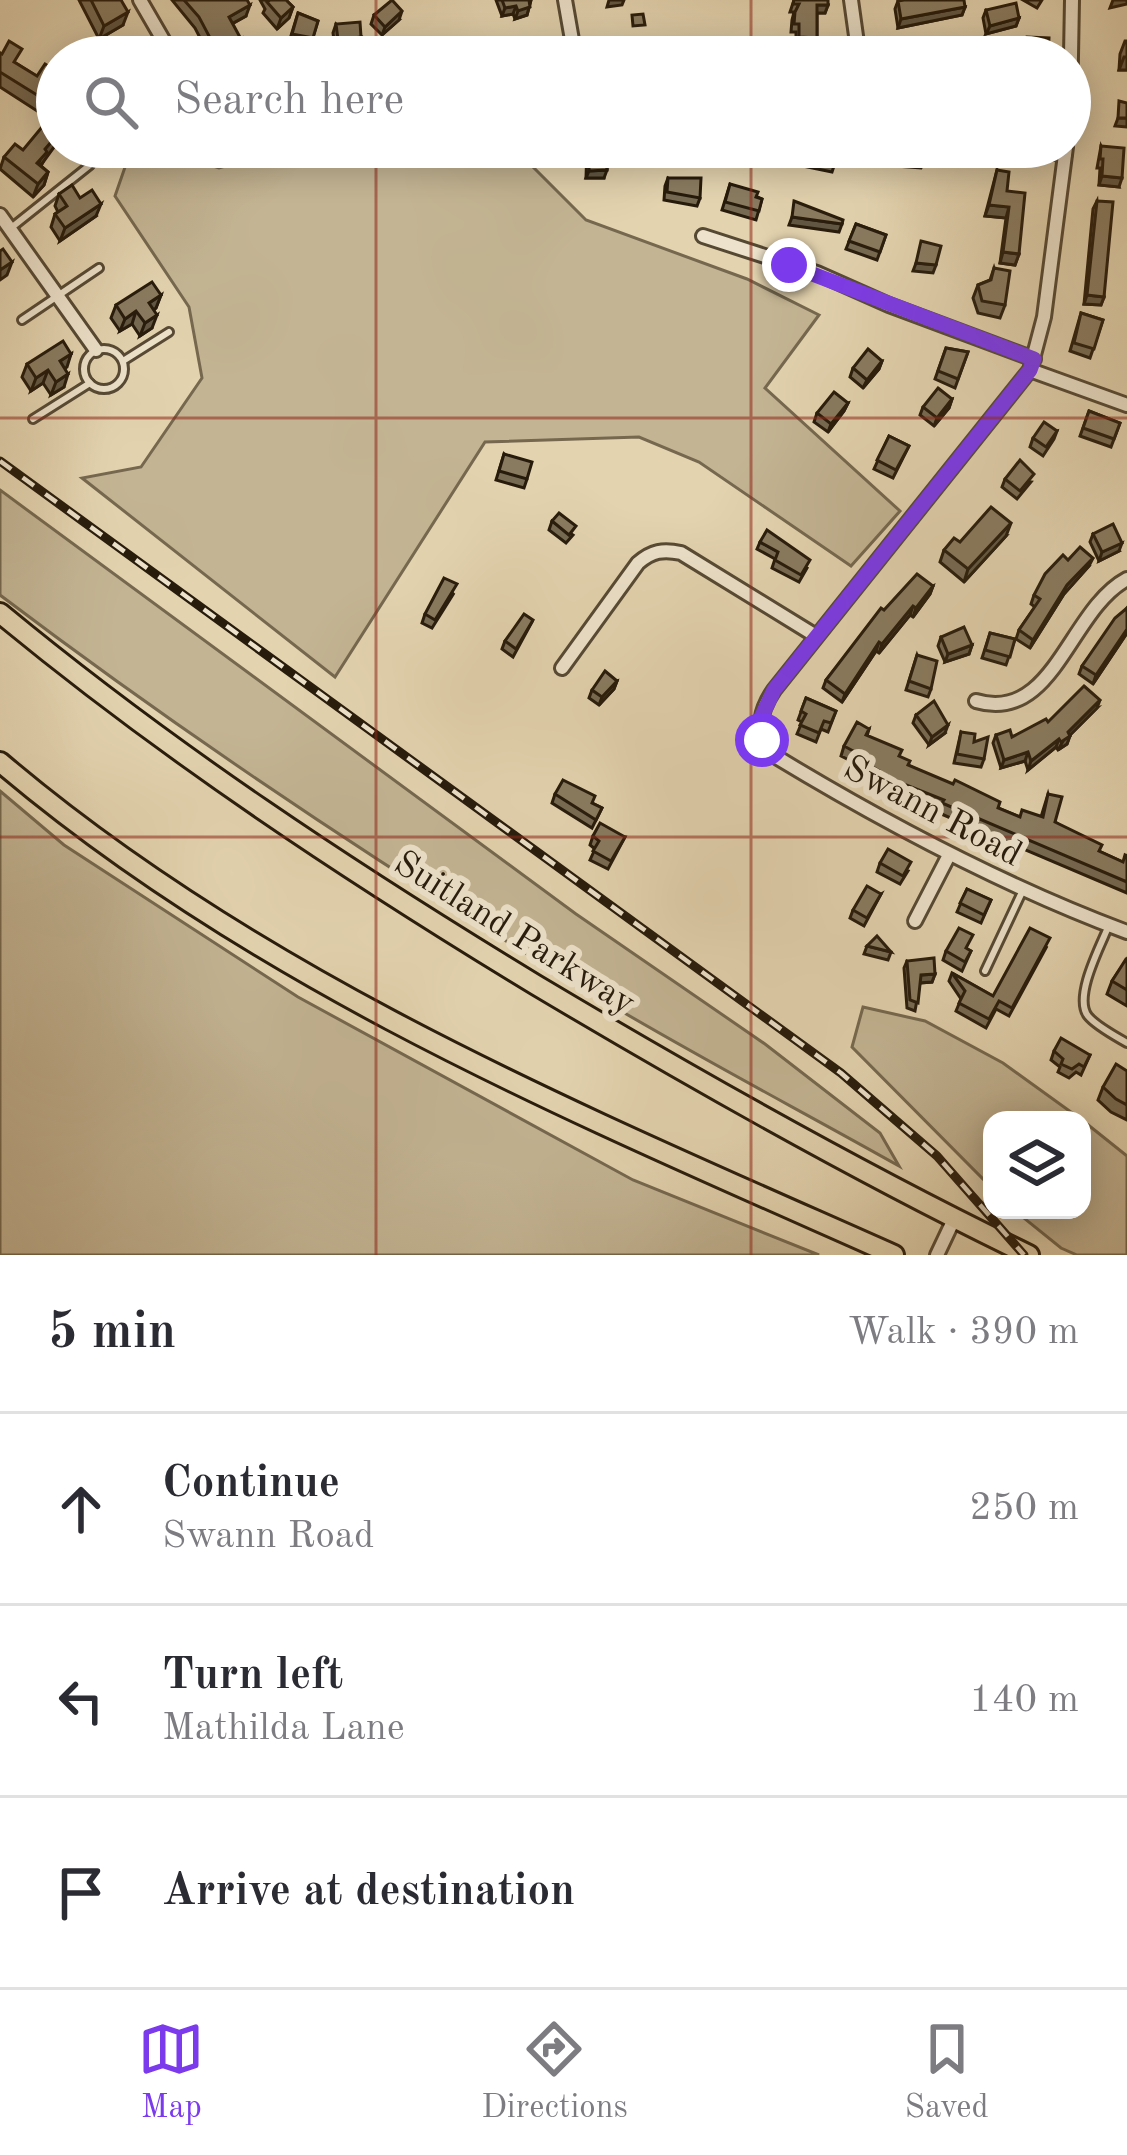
<!DOCTYPE html>
<html lang="en">
<head>
<meta charset="utf-8">
<style>
  body { margin:0; font-family:"Old Standard TT",serif; background:#f7f7f7; color:#2b2b33 }
  .controls { position:absolute; right:36px; bottom:36px; display:grid; overflow:hidden; border-radius:24px; box-shadow:0 6px 30px #0003 }
  .controls button { width:108px; height:108px; display:grid; place-items:center; padding:0; border:0; border-bottom:3px solid #e1e1e2; background:#fff; color:#2b2b33; font:60px sans-serif }
  .stop { position:absolute; width:36px; height:36px; margin:-27px; border:9px solid #7c3aed; border-radius:50%; background:#fff }
  .stop.end { background:#7c3aed; border-color:#fff; box-shadow:0 3px 12px #0008 }
  .list { margin:0; padding:0; list-style:none }
  h2 { display:flex; justify-content:space-between; align-items:center; height:156px; margin:0; padding:0 48px; font-size:51px }
  h2 small { font-size:39px; font-weight:400; color:#7c7c81 }
  .list li { display:grid; grid-template-columns:78px 1fr auto; gap:36px; align-items:center; box-sizing:border-box; height:192px; padding:0 48px; border-top:3px solid #e1e1e2 }
  .list b { display:block; font-size:45px; white-space:nowrap }
  .list p { margin:0; font-size:39px; white-space:nowrap; color:#7c7c81 }
  .list em { font-size:39px; font-style:normal; color:#7c7c81 }
  .icon { flex:none; width:66px; height:66px; fill:none; stroke:currentColor; stroke-width:2; stroke-linecap:round; stroke-linejoin:round }
  .map { position:relative; flex:none; width:1127px; height:1255px; overflow:hidden }
  .search { position:absolute; background:#fff; box-shadow:0 6px 30px #0003; left:36px; right:36px; top:36px; height:132px; display:flex; align-items:center; gap:30px; box-sizing:border-box; padding:0 42px; border-radius:66px; color:#7c7c81; font-size:45px }
  .sheet { height:732px; background:#fff }
  nav { display:flex; justify-content:space-around; align-items:center; box-sizing:border-box; height:168px; border-top:3px solid #e1e1e2; background:#fff; font-size:33px; color:#7c7c81 }
  nav a { display:grid; justify-items:center; gap:6px }
  nav .on { color:#7c3aed }
  .map>svg:first-child { display:block }
</style>
</head>
<body>
<div class="map">
<svg width="1127" height="1255" viewBox="0 0 1127 1255">
  <rect width="100%" height="100%" fill="#e3d3af"/>
  <filter id="stains"><feTurbulence type="fractalNoise" baseFrequency=".00167" numOctaves="4"/><feColorMatrix values="0 0 0 0 .2 0 0 0 0 .09 0 0 0 0 .02 0 0 0 .5 -.17"/></filter>
  <radialGradient id="worn" r=".72"><stop offset=".6" stop-color="#630" stop-opacity="0"/><stop offset="1" stop-color="#630" stop-opacity=".3"/></radialGradient>
  <!-- green -->
  <g fill="#c3b493" stroke="#75684f" stroke-width="3">
    <polygon points="132,147 154,147 219,168 269,153 271,147 509,147 517,151 586,220 747,279 819,315 765,388 900,511 851,566 699,462 639,437 485,442 335,677 82,478 141,467 202,378 189,307 115,196"/>
    <path d="M0 490 576 914 765 1044 880 1133 899 1166C796 1108 690 1053 589 992 386 869 189 738 0 595Z"/>
    <polygon points="0,791 64,845 298,997 633,1180 819,1255 0,1255"/>
    <polygon points="863,1007 925,1021 1003,1063 1082,1120 992,1120 992,1188 852,1047"/>
    <polygon points="1082,1120 1127,1156 1127,1255 1077,1255 1061,1248 1014,1210 1082,1210"/>
  </g>
  <g fill="none" stroke-linecap="round" stroke-linejoin="round">
    <!-- service casing -->
    <g stroke="#564934" stroke-width="12">
      <g id="service">
        <polyline points="11,228 90,165"/>
        <polyline points="22,320 99,268"/>
        <circle cx="104" cy="369" r="20"/>
        <polyline points="123,361 169,332"/>
        <polyline points="33,419 90,383"/>
        <path d="M1109 925C1101 945 1073 997 1088 1016 1096 1026 1115 1036 1127 1043"/>
        <polyline points="985,971 1023,890"/>
      </g>
    </g>
    <!-- minor casing -->
    <g stroke="#564934" stroke-width="18">
      <g id="minor">
        <polyline points="140,0 173,57"/>
        <polyline points="565,0 575,57"/>
        <polyline points="851,0 857,43"/>
        <polyline points="1070,111 1072,0"/>
        <polyline points="999,147 1065,154"/>
        <path d="M1066 147 1044 317 1030 370 774 690C761 709 755 731 768 752 883 822 1001 885 1127 932"/>
        <polyline points="0,215 96,350"/>
        <polyline points="703,236 817,273 889,305 1034,359"/>
        <polyline points="1030,370 1127,405"/>
        <path d="M562 668 638 563C652 551 663 549 681 553L816 636"/>
        <path d="M976 701C1054 724 1069 610 1127 579"/>
        <polyline points="915,921 949,855"/>
        <polyline points="937,1255 955,1217"/>
      </g>
    </g>
    <!-- trunk casing -->
    <g stroke="#271b0b" stroke-width="24">
      <g id="trunk">
        <path d="M0 613C168 752 350 872 536 985 697 1081 861 1174 1029 1255"/>
        <path d="M0 762C261 984 584 1117 894 1255"/>
      </g>
    </g>
    <!-- service -->
    <use href="#service" stroke="#ede2cb" stroke-width="6"/>
    <!-- minor -->
    <use href="#minor" stroke="#ede2cb" stroke-width="12"/>
    <!-- trunk -->
    <use href="#trunk" stroke="#e3d3af" stroke-width="18"/>
    <!-- rail casing -->
    <g stroke="#271b0b" stroke-width="9">
      <polyline id="rail" points="0,461 841,1073 937,1156 1024,1255"/>
    </g>
    <!-- rail -->
    <use href="#rail" stroke="#ede2cb" stroke-width="4.5" stroke-dasharray="14" stroke-linecap="butt"/>
  </g>
  <!-- wall -->
  <g fill="#766a53" stroke="#271b0b" stroke-width="3">
    <polygon points="79,0 121,0 123,25 99,39"/>
    <polygon points="172,0 247,0 246,16 232,24 237,50 226,57 210,57 195,28"/>
    <polygon points="260,0 286,0 293,7 289,18 277,29 263,13 265,9"/>
    <polygon points="496,0 531,0 527,15 515,19 513,14 502,16"/>
    <polygon points="794,0 828,5 825,13 817,13 817,38 814,46 796,46 796,32 791,32 792,20 794,12 790,12"/>
    <polygon points="1023,0 1042,0 1037,8"/>
    <polygon points="898,1 965,7 962,15 898,28 895,9"/>
    <polygon points="986,10 1019,18 1016,26 986,34 983,18"/>
    <polygon points="298,13 318,21 310,46 289,42"/>
    <polygon points="374,15 399,20 382,35 371,24"/>
    <polygon points="336,24 358,46 335,48 333,33"/>
    <polygon points="1125,41 1127,41 1127,70 1119,70 1120,54"/>
    <polygon points="0,53 52,86 57,103 48,118 0,87"/>
    <polygon points="57,143 46,156 41,166 48,172 44,185 33,197 0,169 4,157"/>
    <polygon points="1101,146 1119,187 1099,185 1100,168 1097,168"/>
    <polygon points="587,147 605,147 604,178 586,178"/>
    <polygon points="807,147 835,147 835,163 832,172 803,166"/>
    <polygon points="997,170 1019,254 1015,265 1000,263 1006,218 985,216"/>
    <polygon points="668,178 700,198 697,206 664,200 665,186"/>
    <polygon points="730,184 762,199 756,220 722,210"/>
    <polygon points="59,194 96,216 60,241 51,227 55,214 58,212 55,206"/>
    <polygon points="1097,201 1104,297 1101,305 1084,304 1093,209"/>
    <polygon points="856,224 886,235 877,260 846,249"/>
    <polygon points="994,268 1005,305 1000,318 978,313 973,298 978,285 990,280"/>
    <polygon points="161,295 156,308 154,310 152,328 140,336 132,324 120,331 111,318 116,305"/>
    <polygon points="1081,313 1103,320 1090,358 1070,351"/>
    <polygon points="946,348 968,352 955,388 935,379"/>
    <polygon points="71,354 65,368 64,387 51,395 43,383 31,391 22,377 27,364"/>
    <polygon points="882,361 879,369 863,388 850,377 853,368"/>
    <polygon points="952,399 949,408 934,426 920,415 923,407"/>
    <polygon points="848,403 844,411 828,432 814,422 817,413"/>
    <polygon points="1089,411 1120,423 1111,447 1080,436"/>
    <polygon points="1057,431 1054,439 1043,456 1030,447 1033,438"/>
    <polygon points="889,436 909,446 893,478 874,469"/>
    <polygon points="504,454 527,479 524,488 496,480"/>
    <polygon points="1005,479 1031,482 1017,499 1002,487"/>
    <polygon points="552,521 573,535 566,543 549,530"/>
    <polygon points="1093,534 1119,551 1099,561 1090,542"/>
    <polygon points="1006,536 964,582 940,562 944,550 960,542"/>
    <polygon points="760,542 807,568 799,582 772,568 775,559 757,549"/>
    <polygon points="1068,560 1089,566 1064,594 1030,648 1016,639 1019,630 1035,607 1031,604 1034,595"/>
    <polygon points="933,586 930,594 913,617 910,615 879,653 876,651 842,702 823,688 826,680 884,610"/>
    <polygon points="454,593 432,628 422,623 425,614"/>
    <polygon points="1127,608 1127,633 1093,684 1079,674 1082,666"/>
    <polygon points="533,620 513,657 502,649 505,641"/>
    <polygon points="990,633 1015,639 1006,665 982,658"/>
    <polygon points="941,637 972,645 969,654 945,662 938,646"/>
    <polygon points="917,655 931,689 928,697 906,690"/>
    <polygon points="617,681 614,689 599,705 589,698 592,690"/>
    <polygon points="806,698 836,711 828,732 821,729 816,742 797,734 802,722 798,720"/>
    <polygon points="1097,708 1070,735 1067,744 1058,750 1056,747 1028,770 1025,761 1001,768 993,743 996,735 1012,737 1048,722"/>
    <polygon points="916,715 945,733 929,745 913,723"/>
    <polygon points="869,729 867,736 899,756 908,765 998,808 1020,817 1041,817 1048,794 1055,822 1099,851 1123,862 1127,856 1127,893 939,813 940,809 893,790 850,765 851,761 841,756 844,746"/>
    <polygon points="961,732 974,742 984,759 981,767 954,763"/>
    <polygon points="555,794 592,803 602,808 592,828 552,803"/>
    <polygon points="593,836 625,837 608,869 590,860 595,849 590,845"/>
    <polygon points="880,863 908,871 900,884 877,872"/>
    <polygon points="967,889 991,900 981,923 957,912"/>
    <polygon points="881,894 864,926 850,918 853,910"/>
    <polygon points="867,946 891,952 888,960 864,954"/>
    <polygon points="1047,946 1009,1016 996,1009 986,1028 956,1011 961,999 949,981 952,973 993,996"/>
    <polygon points="967,949 971,951 962,971 943,960 946,951"/>
    <polygon points="1127,959 1127,1006 1107,994 1112,981"/>
    <polygon points="907,961 935,974 932,982 920,983 915,1011 907,1008 904,968"/>
    <polygon points="1054,1051 1090,1055 1081,1075 1076,1072 1069,1078 1058,1072 1060,1067 1051,1060"/>
    <polygon points="1127,1071 1127,1120 1111,1112 1098,1100 1103,1087"/>
  </g>
  <!-- shaded-wall -->
  <g fill="#605643" stroke="#271b0b" stroke-width="3">
    <polygon points="528,0 531,0 527,15 515,19 518,11"/>
    <polygon points="609,0 624,0 622,5 607,7"/>
    <polygon points="1113,0 1127,0 1127,4 1110,8"/>
    <polygon points="250,5 246,16 224,28 229,17"/>
    <polygon points="817,5 828,5 825,13 814,13"/>
    <polygon points="516,6 513,14 502,16 505,8"/>
    <polygon points="293,7 289,18 277,29 281,18"/>
    <polygon points="965,7 962,15 898,28 901,19"/>
    <polygon points="402,11 399,20 382,35 385,27"/>
    <polygon points="128,12 123,25 99,39 104,26"/>
    <polygon points="1019,18 1016,26 986,34 990,26"/>
    <polygon points="361,37 358,46 335,48 338,40"/>
    <polygon points="799,37 817,38 814,46 796,46"/>
    <polygon points="241,39 237,50 226,57 216,57 218,53"/>
    <polygon points="954,50 951,57 942,57 944,52"/>
    <polygon points="1124,57 1127,57 1127,70 1119,70"/>
    <polygon points="1118,118 1127,118 1127,127 1115,126"/>
    <polygon points="57,135 57,143 33,176 45,149"/>
    <polygon points="897,157 925,160 921,168 894,166"/>
    <polygon points="607,170 604,178 586,178 589,171"/>
    <polygon points="48,172 44,185 33,197 38,184"/>
    <polygon points="1102,176 1122,178 1119,187 1099,185"/>
    <polygon points="101,204 96,216 60,241 65,228"/>
    <polygon points="989,205 1009,207 1006,218 985,216"/>
    <polygon points="792,217 842,224 839,232 789,225"/>
    <polygon points="1003,252 1019,254 1015,265 1000,263"/>
    <polygon points="12,262 7,275 0,280 0,270"/>
    <polygon points="916,263 936,265 933,273 913,271"/>
    <polygon points="161,295 156,308 145,315 149,303"/>
    <polygon points="1087,295 1104,297 1101,305 1084,304"/>
    <polygon points="136,311 132,324 120,331 125,319"/>
    <polygon points="157,315 152,328 140,336 145,323"/>
    <polygon points="71,354 67,367 56,374 60,361"/>
    <polygon points="882,361 879,369 863,388 867,380"/>
    <polygon points="48,370 43,383 31,391 36,378"/>
    <polygon points="68,374 64,387 51,395 56,382"/>
    <polygon points="952,399 949,408 934,426 937,418"/>
    <polygon points="848,403 844,411 828,432 831,424"/>
    <polygon points="1011,523 1006,536 964,582 968,569"/>
    <polygon points="1122,543 1119,551 1099,561 1102,552"/>
    <polygon points="1093,558 1089,566 1064,594 1030,648 1033,640 1067,585"/>
    <polygon points="933,586 930,594 913,617 916,608"/>
    <polygon points="913,606 910,615 879,653 882,644"/>
    <polygon points="1127,629 1127,633 1093,684 1096,675"/>
    <polygon points="879,642 876,651 842,702 845,694"/>
    <polygon points="972,645 969,654 945,662 948,654"/>
    <polygon points="617,681 614,689 599,705 602,697"/>
    <polygon points="1100,700 1097,708 1067,738 1070,736 1067,744 1058,750 1068,732"/>
    <polygon points="948,725 945,733 929,745 932,737"/>
    <polygon points="1059,739 1056,747 1028,770 1031,761"/>
    <polygon points="1028,752 1025,761 1001,768 1004,760"/>
    <polygon points="935,974 932,982 918,983 921,975"/>
  </g>
  <!-- building -->
  <g fill="#897b60" stroke="#271b0b" stroke-width="3">
    <polygon points="91,0 121,0 128,12 104,26"/>
    <polygon points="184,0 247,0 250,5 229,17 241,39 218,53 199,17"/>
    <polygon points="270,0 286,0 293,7 281,18 267,2"/>
    <polygon points="392,0 402,11 385,27 374,15"/>
    <polygon points="502,0 529,0 530,7 518,11 516,6 505,8"/>
    <polygon points="794,0 828,0 828,5 817,5 817,38 799,37 799,24 794,24 795,12 799,4 793,4"/>
    <polygon points="904,0 964,0 965,7 901,19 898,1"/>
    <polygon points="1016,3 1019,18 990,26 986,10"/>
    <polygon points="298,13 318,21 313,38 292,34"/>
    <polygon points="643,14 645,25 633,26 632,15"/>
    <polygon points="360,22 361,37 338,40 336,24"/>
    <polygon points="1027,37 1049,38 1048,57 1025,57"/>
    <polygon points="951,38 954,50 944,52 941,41"/>
    <polygon points="9,41 22,49 14,62 37,76 45,64 57,71 50,85 57,89 57,98 53,105 0,72 0,53 2,54"/>
    <polygon points="629,41 629,44 642,42 643,52 617,57 612,46"/>
    <polygon points="907,44 926,51 923,57 902,57"/>
    <polygon points="509,52 511,57 494,57 494,56"/>
    <polygon points="1119,101 1127,103 1127,118 1118,118"/>
    <polygon points="57,109 57,135 45,149 47,152 37,163 48,172 38,184 4,157 15,144 23,150"/>
    <polygon points="1101,146 1124,148 1122,178 1102,176 1103,159 1100,159"/>
    <polygon points="589,147 605,147 607,170 589,171"/>
    <polygon points="808,147 839,148 835,163 806,157"/>
    <polygon points="899,147 926,149 925,160 897,157"/>
    <polygon points="997,170 1009,172 1007,191 1025,193 1019,254 1003,252 1009,207 989,205"/>
    <polygon points="668,178 701,178 700,198 667,192"/>
    <polygon points="730,184 758,192 756,197 762,199 759,211 725,202"/>
    <polygon points="72,185 80,198 92,190 101,204 65,228 55,214 67,206 59,194"/>
    <polygon points="794,201 843,220 842,224 792,217"/>
    <polygon points="1097,201 1113,202 1104,297 1087,295"/>
    <polygon points="856,224 886,235 880,252 849,241"/>
    <polygon points="921,241 941,246 936,265 916,263"/>
    <polygon points="3,249 12,262 0,270 0,251"/>
    <polygon points="994,268 1010,271 1005,305 982,301 978,285 991,280"/>
    <polygon points="152,282 161,295 149,303 157,315 145,323 136,311 125,319 116,305"/>
    <polygon points="1081,313 1103,320 1094,349 1074,343"/>
    <polygon points="63,341 71,354 60,361 68,374 56,382 48,370 36,378 27,364"/>
    <polygon points="946,348 968,352 958,379 938,371"/>
    <polygon points="868,349 882,361 867,380 853,368"/>
    <polygon points="938,388 952,399 937,418 923,407"/>
    <polygon points="834,392 848,403 831,424 817,413"/>
    <polygon points="1089,411 1120,423 1114,439 1083,428"/>
    <polygon points="1044,422 1057,431 1046,447 1033,438"/>
    <polygon points="889,436 909,446 896,470 877,460"/>
    <polygon points="504,454 532,462 527,479 499,471"/>
    <polygon points="1020,460 1034,474 1020,491 1005,479"/>
    <polygon points="991,507 1011,523 968,569 944,550 954,538 960,542"/>
    <polygon points="559,513 576,526 569,535 552,521"/>
    <polygon points="1113,524 1122,543 1102,552 1093,534"/>
    <polygon points="767,530 810,560 801,575 775,560 778,552 760,542"/>
    <polygon points="1080,547 1093,558 1067,585 1033,640 1019,630 1040,599 1034,595 1045,574 1063,555 1068,560"/>
    <polygon points="917,574 933,586 916,608 913,606 882,644 879,642 845,694 826,680 881,608 884,610"/>
    <polygon points="444,578 457,584 435,620 425,614"/>
    <polygon points="1127,608 1127,629 1096,675 1082,666 1115,618"/>
    <polygon points="524,614 533,620 516,649 505,641"/>
    <polygon points="964,627 972,645 948,654 941,637"/>
    <polygon points="990,633 1015,639 1010,657 985,650"/>
    <polygon points="917,655 937,661 931,689 909,681"/>
    <polygon points="605,671 617,681 602,697 592,690"/>
    <polygon points="1084,686 1100,700 1068,732 1070,736 1061,742 1059,739 1031,761 1028,752 1004,760 996,735 1010,730 1012,737 1046,719 1048,722"/>
    <polygon points="806,698 836,711 831,723 824,721 819,733 800,725 806,714 801,711"/>
    <polygon points="934,701 948,725 932,737 916,715"/>
    <polygon points="857,722 869,729 866,735 902,750 899,756 910,761 908,765 953,784 955,780 1000,802 998,808 1020,817 1022,810 1043,817 1048,794 1062,797 1055,822 1102,845 1099,851 1123,862 1125,855 1127,856 1127,882 942,803 944,800 896,781 853,755 855,752 844,746"/>
    <polygon points="961,732 975,734 974,742 988,737 984,759 957,754"/>
    <polygon points="563,780 595,796 592,803 602,808 596,820 555,794"/>
    <polygon points="600,823 625,837 611,861 593,851 599,841 593,836"/>
    <polygon points="888,849 911,862 903,876 880,863"/>
    <polygon points="867,886 881,894 867,918 853,910"/>
    <polygon points="967,889 991,900 984,915 960,903"/>
    <polygon points="959,928 973,935 966,948 971,951 965,962 946,951"/>
    <polygon points="1030,928 1050,938 1012,1008 999,1001 989,1019 959,1003 965,991 952,973 993,996"/>
    <polygon points="877,936 891,952 867,946"/>
    <polygon points="934,958 935,974 921,975 918,1003 910,1000 907,961"/>
    <polygon points="1126,959 1127,959 1127,990 1112,981"/>
    <polygon points="1061,1038 1090,1055 1084,1067 1079,1064 1072,1069 1061,1064 1063,1059 1054,1051"/>
    <polygon points="1116,1064 1127,1071 1127,1105 1116,1099 1103,1087"/>
  </g>
  <g fill="none" stroke-linecap="round" stroke-linejoin="round">
    <!-- route -->
    <polyline stroke="#7c3aed" stroke-width="15" points="762,740 761,718 774,690 1030,370 1034,359 789,265"/>
  </g>
  <!-- grid -->
  <path fill="none" stroke="#8f2418" stroke-width="3" stroke-opacity="0.55" d="M376 0V57M751 0V57M376 147V1255M751 147V1255M0 418H1127M0 837H1127"/>
  <g text-anchor="middle" stroke-width="12" stroke-linejoin="round" paint-order="stroke">
    <!-- street labels -->
    <g font-size="36" fill="#271b0b" stroke="#ede2cb">
      <text transform="translate(934 809) rotate(28)" y="13">Swann Road</text>
      <text transform="translate(516 931) rotate(32)" y="13">Suitland Parkway</text>
    </g>
  </g>
  <rect width="100%" height="100%" filter="url(#stains)"/>
  <rect width="100%" height="100%" fill="url(#worn)"/>
</svg>
<div class="controls">
<button><svg class="icon" aria-label="layers" viewBox="0 0 24 24"><path d="M12 4l9 5-9 5-9-5zM3 14l9 5 9-5"/></svg></button>
</div>
<div class="stop" style="left:762px;top:740px"></div>
<div class="stop end" style="left:789px;top:265px"></div>
<div class="search"><svg class="icon" aria-label="search" viewBox="0 0 24 24"><circle cx="10" cy="10" r="6"/><path d="M15 15l6 6"/></svg>Search here</div>
</div>
<section class="sheet">
<h2>5 min<small>Walk · 390 m</small></h2>
<ul class="list">
<li><svg class="icon" aria-label="ahead" viewBox="0 0 24 24"><path d="M12 20V5M6 11l6-6 6 6"/></svg><div><b>Continue</b><p>Swann Road</p></div><em>250 m</em></li>
<li><svg class="icon" aria-label="left" viewBox="0 0 24 24"><path d="M17 20v-9H6M10 6l-5 5 5 5"/></svg><div><b>Turn left</b><p>Mathilda Lane</p></div><em>140 m</em></li>
<li><svg class="icon" aria-label="arrive" viewBox="0 0 24 24"><path d="M6 21V4h12l-3 4 3 4H6"/></svg><div><b>Arrive at destination</b></div></li>
</ul>
</section>
<nav>
<a class="on"><svg class="icon" aria-label="map" viewBox="0 0 24 24"><path d="M3 6l6-2 6 2 6-2v14l-6 2-6-2-6 2zM9 4v14M15 6v14"/></svg>Map</a>
<a><svg class="icon" aria-label="directions" viewBox="0 0 24 24"><path d="M12 3l9 9-9 9-9-9zM9 14v-3h6M13 9l2 2-2 2"/></svg>Directions</a>
<a><svg class="icon" aria-label="saved" viewBox="0 0 24 24"><path d="M7 4h10v16l-5-4-5 4z"/></svg>Saved</a>
</nav>
</body>
</html>
